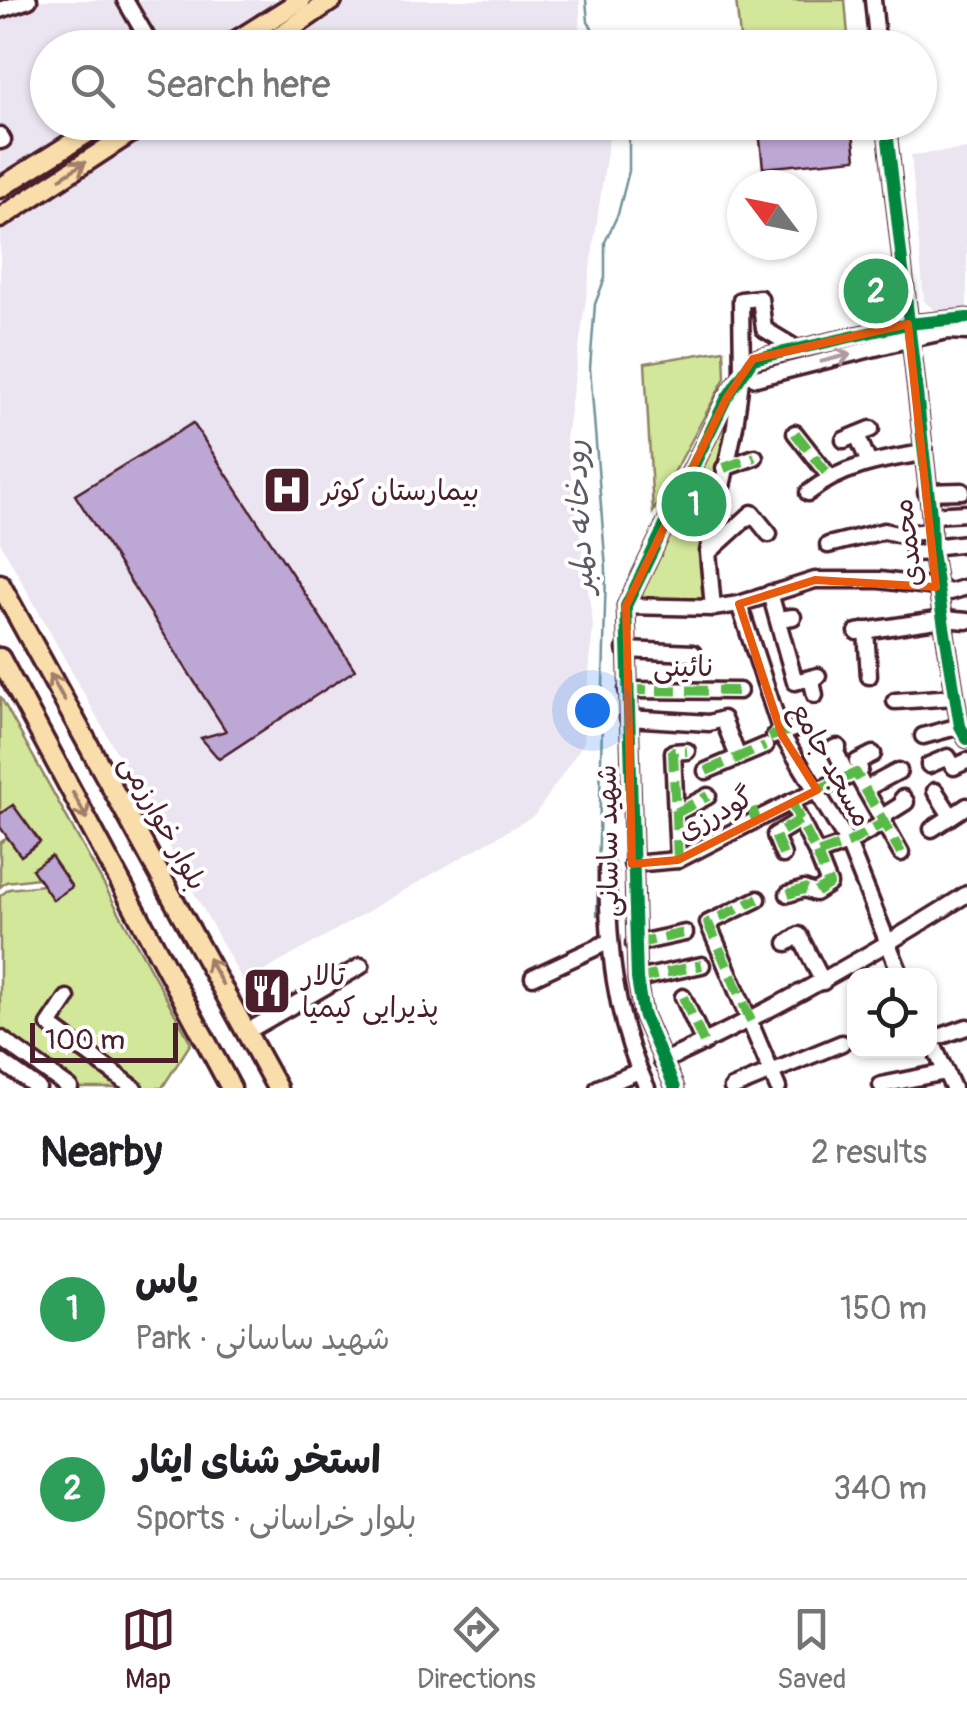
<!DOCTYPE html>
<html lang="en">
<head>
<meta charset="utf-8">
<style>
  body { margin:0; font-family:Pangolin,"Playpen Sans Arabic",sans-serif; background:#f6f6f6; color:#202124 }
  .controls { position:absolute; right:30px; bottom:30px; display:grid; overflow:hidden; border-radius:20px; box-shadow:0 2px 8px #0004 }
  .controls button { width:90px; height:90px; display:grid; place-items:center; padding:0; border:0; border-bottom:2px solid #e0e0e0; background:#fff; color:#202124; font:50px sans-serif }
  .compass { position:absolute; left:727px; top:170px; width:90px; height:90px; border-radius:50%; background:#fff; box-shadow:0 2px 8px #0004; rotate:302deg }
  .scale { position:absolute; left:30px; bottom:25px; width:148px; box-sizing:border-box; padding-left:10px; border:5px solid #4a1f2b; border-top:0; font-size:28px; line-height:35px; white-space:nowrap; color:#4a1f2b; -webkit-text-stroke:8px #fff; paint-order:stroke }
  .you { position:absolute; left:592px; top:710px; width:35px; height:35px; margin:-25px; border:8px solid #fff; border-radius:50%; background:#1a73e8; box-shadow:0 0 0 15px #1a73e833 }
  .badge { display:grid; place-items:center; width:65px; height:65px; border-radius:50%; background:#4a1f2b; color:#fff; font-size:32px; font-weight:700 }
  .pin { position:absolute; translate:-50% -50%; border:5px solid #fff; box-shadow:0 2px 10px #0006 }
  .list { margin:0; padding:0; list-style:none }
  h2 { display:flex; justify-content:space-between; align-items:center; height:130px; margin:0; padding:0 40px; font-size:42px }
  h2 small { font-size:32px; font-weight:400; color:#757577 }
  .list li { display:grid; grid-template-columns:65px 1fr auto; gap:30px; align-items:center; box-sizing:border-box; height:180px; padding:0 40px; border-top:2px solid #e0e0e0 }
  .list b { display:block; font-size:38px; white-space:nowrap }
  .list p { margin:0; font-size:32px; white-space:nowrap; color:#757577 }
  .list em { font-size:32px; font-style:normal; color:#757577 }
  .icon { flex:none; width:55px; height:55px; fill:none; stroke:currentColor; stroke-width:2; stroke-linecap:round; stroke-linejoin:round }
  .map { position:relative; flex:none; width:967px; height:1088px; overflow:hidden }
  .search { position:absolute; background:#fff; box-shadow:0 2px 8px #0004; left:30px; right:30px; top:30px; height:110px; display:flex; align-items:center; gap:25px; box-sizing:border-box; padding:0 35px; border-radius:55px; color:#757577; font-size:38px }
  .sheet { height:490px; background:#fff }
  nav { display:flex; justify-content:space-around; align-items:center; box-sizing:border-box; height:140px; border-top:2px solid #e0e0e0; background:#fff; font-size:28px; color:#757577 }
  nav a { display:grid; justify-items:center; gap:5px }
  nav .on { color:#4a1f2b }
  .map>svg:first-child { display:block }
</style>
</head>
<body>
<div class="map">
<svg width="967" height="1088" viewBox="0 0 967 1088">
  <rect width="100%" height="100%" fill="#fff"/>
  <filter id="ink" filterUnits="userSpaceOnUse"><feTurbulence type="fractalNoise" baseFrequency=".01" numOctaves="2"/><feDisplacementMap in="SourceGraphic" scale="20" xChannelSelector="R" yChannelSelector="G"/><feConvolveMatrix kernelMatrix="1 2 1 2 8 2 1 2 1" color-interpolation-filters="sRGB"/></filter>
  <g filter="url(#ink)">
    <!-- built -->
    <g fill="#ebe5f2">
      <polygon points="0,0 580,0 580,47 48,48 48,122 611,123 566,439 593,624 584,742 535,815 244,983 0,542"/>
      <polygon points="967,149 967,311 939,314 924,301 911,155"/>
    </g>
    <!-- green -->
    <g fill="#d3e79b" stroke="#8e8363" stroke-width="2.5">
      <polygon points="736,0 845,0 849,47 741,47"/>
      <polygon points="724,350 725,378 653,512 645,363"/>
      <polygon points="729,425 724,468 703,541 713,608 626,606 711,428"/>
      <polygon points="0,696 191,1043 162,1088 79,1088 0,1031 0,896 9,889 43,885 33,869 38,878 6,882 0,887 0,843 7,837 21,856 40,842 13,805 0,814"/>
    </g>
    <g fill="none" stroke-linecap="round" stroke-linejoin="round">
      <!-- stream -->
      <g stroke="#72929a" stroke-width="2.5">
        <polyline points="586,0 588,22 605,48"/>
        <polyline points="597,915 606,569 590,368 595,304 605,278 605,242 618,214 629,171 629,122"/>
      </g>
    </g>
    <!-- building -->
    <g fill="#bda7d5" stroke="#4a1f2b" stroke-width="2.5">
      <polygon points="831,122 852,122 856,159 763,168 759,130"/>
      <polygon points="193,423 355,670 219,759 201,738 226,731 75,495"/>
      <polygon points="13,805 40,842 21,856 0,827 0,814"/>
      <polygon points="51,856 72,887 53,900 32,869"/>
    </g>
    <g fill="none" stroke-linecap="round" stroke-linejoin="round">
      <!-- minor casing -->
      <g stroke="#4a1f2b" stroke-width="21">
        <g id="minor">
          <polyline points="125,0 153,48"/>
          <polyline points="873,0 878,48"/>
          <polyline points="0,10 29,0"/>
          <polyline points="886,122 931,515 932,552 960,726 967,739"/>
          <polyline points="0,135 3,140 0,141"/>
          <polyline points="742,373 756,378 911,339 948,331 967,332"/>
          <polyline points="795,433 829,476"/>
          <polyline points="857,435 869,463"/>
          <polyline points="844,440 871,429"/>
          <polyline points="724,468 755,457"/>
          <polyline points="926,492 962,491"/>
          <path d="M808 493C842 466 881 460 923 453"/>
          <polyline points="931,515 967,513"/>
          <polyline points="828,545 884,531 897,534 932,531"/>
          <polyline points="932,547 967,543"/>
          <polyline points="709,552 752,513 769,534"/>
          <polyline points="914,553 932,552"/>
          <polyline points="770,593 795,682 818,676"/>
          <polyline points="739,604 782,735 848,843 901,976"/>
          <polyline points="626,606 713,608 739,604 815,580 880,580 936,587 950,592 967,587"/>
          <polyline points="713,608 708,552 735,426 742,373 741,300 760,298 764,329 794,347"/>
          <polyline points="778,619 793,617"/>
          <polyline points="866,630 869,676"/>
          <polyline points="857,632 943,619 967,621"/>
          <polyline points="625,650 693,653"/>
          <polyline points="811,678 815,695"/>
          <polyline points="627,690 739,691"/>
          <polyline points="895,701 955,697"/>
          <polyline points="628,718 709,723 723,719 738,757"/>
          <polyline points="774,736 799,727"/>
          <polyline points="923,736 960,726"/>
          <polyline points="838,747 834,748 848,777"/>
          <polyline points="873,754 857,762 860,769 856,773 901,853"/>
          <polyline points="929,765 948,757 954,767 967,761"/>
          <polyline points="706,771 765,746"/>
          <polyline points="865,789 899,771"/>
          <polyline points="935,791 951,816"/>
          <polyline points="791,802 817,854 848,843 885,822"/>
          <polyline points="676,813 708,796"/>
          <polyline points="882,817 906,802 903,798"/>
          <polyline points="932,829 967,806"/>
          <polyline points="783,855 775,835 800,820"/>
          <polyline points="678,860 673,752 687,751"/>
          <polyline points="632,864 678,860 791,802 856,773"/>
          <path d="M607 869C608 947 614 1017 647 1088"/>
          <polyline points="788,894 804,889 815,893 829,884 817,854"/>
          <polyline points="758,899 708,923 778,1088"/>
          <polyline points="787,943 799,935 823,982"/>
          <polyline points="634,944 685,933"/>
          <polyline points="533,977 608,942"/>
          <polyline points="637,979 702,965"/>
          <polyline points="683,997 704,1043"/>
          <polyline points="67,998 49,1025 134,1088"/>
          <polyline points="248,1031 361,966"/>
          <polyline points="0,1038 70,1088"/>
          <polyline points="930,1038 953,1088"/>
          <polyline points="930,1040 967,1027"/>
          <polyline points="0,1061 38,1088"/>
          <path d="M662 1062C769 1013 868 957 967 894"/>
          <polyline points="881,1085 946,1072"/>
          <polyline points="598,1088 639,1071"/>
          <polyline points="675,1088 643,1014 637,979 626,606 726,399 753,359 908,324 967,318"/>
          <polyline points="732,1088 842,1043"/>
        </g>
      </g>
      <!-- major casing -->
      <g stroke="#4a1f2b" stroke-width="25">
        <g id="major">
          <polyline points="225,48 301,0"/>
          <polyline points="262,48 332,0"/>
          <polyline points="0,188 105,122"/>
          <polyline points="0,218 147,122"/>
          <polyline points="0,584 277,1088"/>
          <polyline points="0,658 231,1088"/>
        </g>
      </g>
      <!-- minor -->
      <use href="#minor" stroke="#fff" stroke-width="14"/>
      <!-- major -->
      <use href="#major" stroke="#f9deab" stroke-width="18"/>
      <!-- quiet -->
      <g stroke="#58b947" stroke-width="10" stroke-dasharray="20 10" stroke-linecap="butt">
        <polyline points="795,433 829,476"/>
        <polyline points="724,468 755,457"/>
        <polyline points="627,690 739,691"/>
        <polyline points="769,737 799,727"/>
        <polyline points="706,771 765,746"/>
        <polyline points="817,790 856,773 901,853"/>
        <polyline points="791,802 817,854 848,843 885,822"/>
        <polyline points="752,808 756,820"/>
        <polyline points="676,813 708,796"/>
        <polyline points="783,855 775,835 800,820"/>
        <polyline points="678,860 673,752 687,751"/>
        <polyline points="788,894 804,889 815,893 829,884 817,854"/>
        <polyline points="634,944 685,933"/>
        <polyline points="637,979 702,965"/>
        <polyline points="683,997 704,1043"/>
        <polyline points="751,1021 708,923 758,899"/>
      </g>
      <!-- cycleway casing -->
      <g stroke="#fff" stroke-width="19">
        <g id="cycleway">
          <polyline points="886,122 931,515 932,552 960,726 967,739"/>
          <polyline points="675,1088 643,1014 637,979 626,606 726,399 753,359 908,324 967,318"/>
        </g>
      </g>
      <!-- cycleway -->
      <use href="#cycleway" stroke="#00873e" stroke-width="12"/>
    </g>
    <!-- one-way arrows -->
    <defs><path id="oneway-shaft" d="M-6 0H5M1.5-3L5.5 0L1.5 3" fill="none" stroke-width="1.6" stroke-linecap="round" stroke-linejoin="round" transform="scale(2.5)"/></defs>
    <g stroke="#a27e6b">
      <use href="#oneway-shaft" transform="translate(73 170) rotate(-33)"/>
      <use href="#oneway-shaft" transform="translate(57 687) rotate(-119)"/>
      <use href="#oneway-shaft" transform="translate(80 806) rotate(62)"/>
      <use href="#oneway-shaft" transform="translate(215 971) rotate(-119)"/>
    </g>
    <use stroke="#ae9aa0" href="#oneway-shaft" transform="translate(836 358) rotate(-14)"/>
  </g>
  <!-- marked area -->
  <path fill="none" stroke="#e8590c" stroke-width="8" stroke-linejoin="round" d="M908 324 936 587 815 580 739 604 782 735 817 790 678 860 632 864 626 606 726 399 753 359Z"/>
  <!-- icons -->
  <defs>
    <g id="hospital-square" transform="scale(2.5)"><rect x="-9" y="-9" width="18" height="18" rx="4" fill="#4a1f2b" stroke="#fff"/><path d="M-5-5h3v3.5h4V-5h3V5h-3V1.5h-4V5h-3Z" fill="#fff"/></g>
    <g id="restaurant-square" transform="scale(2.5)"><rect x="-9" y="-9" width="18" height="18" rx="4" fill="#4a1f2b" stroke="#fff"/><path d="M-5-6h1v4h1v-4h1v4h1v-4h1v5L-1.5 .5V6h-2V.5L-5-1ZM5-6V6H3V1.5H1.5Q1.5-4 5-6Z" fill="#fff"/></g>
  </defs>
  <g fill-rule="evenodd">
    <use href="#hospital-square" x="287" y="490"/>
    <use href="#restaurant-square" x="267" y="991"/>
  </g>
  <g text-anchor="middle" stroke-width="8" stroke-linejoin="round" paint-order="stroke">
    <!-- poi labels -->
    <g font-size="28" fill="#4a1f2b" stroke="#fff" text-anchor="start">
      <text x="322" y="500">بیمارستان کوثر</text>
      <text x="302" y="985">تالار<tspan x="302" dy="32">پذیرایی کیمیا</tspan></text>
    </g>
    <!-- street labels -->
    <g font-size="28" fill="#4a1f2b" stroke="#fff">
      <text transform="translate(907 543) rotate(-97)" y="10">محمدی</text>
      <text x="683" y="676">نائینی</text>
      <text transform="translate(832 764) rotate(61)" y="10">مسجد جامع</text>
      <text transform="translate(715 813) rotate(-28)" y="10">گودرزی</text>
      <text transform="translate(164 822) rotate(61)" y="10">بلوار خوارزمی</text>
      <text transform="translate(607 841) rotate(-91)" y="10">شهید ساسانی</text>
    </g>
    <!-- water labels -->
    <g font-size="30" font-style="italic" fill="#5e5962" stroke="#fff">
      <text transform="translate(579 517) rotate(-93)" y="10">رودخانه دلمبر</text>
    </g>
  </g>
</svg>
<div class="controls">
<button><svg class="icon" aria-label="locate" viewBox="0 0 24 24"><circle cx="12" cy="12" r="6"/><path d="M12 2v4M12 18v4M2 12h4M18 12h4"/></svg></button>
</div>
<svg class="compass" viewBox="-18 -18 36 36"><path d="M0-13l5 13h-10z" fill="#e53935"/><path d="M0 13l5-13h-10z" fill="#757577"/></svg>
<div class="scale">100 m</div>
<div class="you"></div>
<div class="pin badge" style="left:694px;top:504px;background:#2e9e5b">1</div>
<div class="pin badge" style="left:876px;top:291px;background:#2e9e5b">2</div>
<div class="search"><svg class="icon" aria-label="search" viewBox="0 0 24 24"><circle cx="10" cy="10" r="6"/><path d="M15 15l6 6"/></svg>Search here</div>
</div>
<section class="sheet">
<h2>Nearby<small>2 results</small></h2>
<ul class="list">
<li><span class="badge" style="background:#2e9e5b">1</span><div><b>یاس</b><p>Park · شهید ساسانی</p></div><em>150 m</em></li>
<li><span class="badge" style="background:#2e9e5b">2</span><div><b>استخر شنای ایثار</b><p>Sports · بلوار خراسانی</p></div><em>340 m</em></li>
</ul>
</section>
<nav>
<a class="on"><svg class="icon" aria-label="map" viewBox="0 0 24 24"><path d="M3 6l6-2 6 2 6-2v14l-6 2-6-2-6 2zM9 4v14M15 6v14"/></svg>Map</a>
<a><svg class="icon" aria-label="directions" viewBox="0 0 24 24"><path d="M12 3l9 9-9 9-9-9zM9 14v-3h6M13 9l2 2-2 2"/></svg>Directions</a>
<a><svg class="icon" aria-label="saved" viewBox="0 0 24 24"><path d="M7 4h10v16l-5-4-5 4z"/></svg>Saved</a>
</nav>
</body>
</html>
